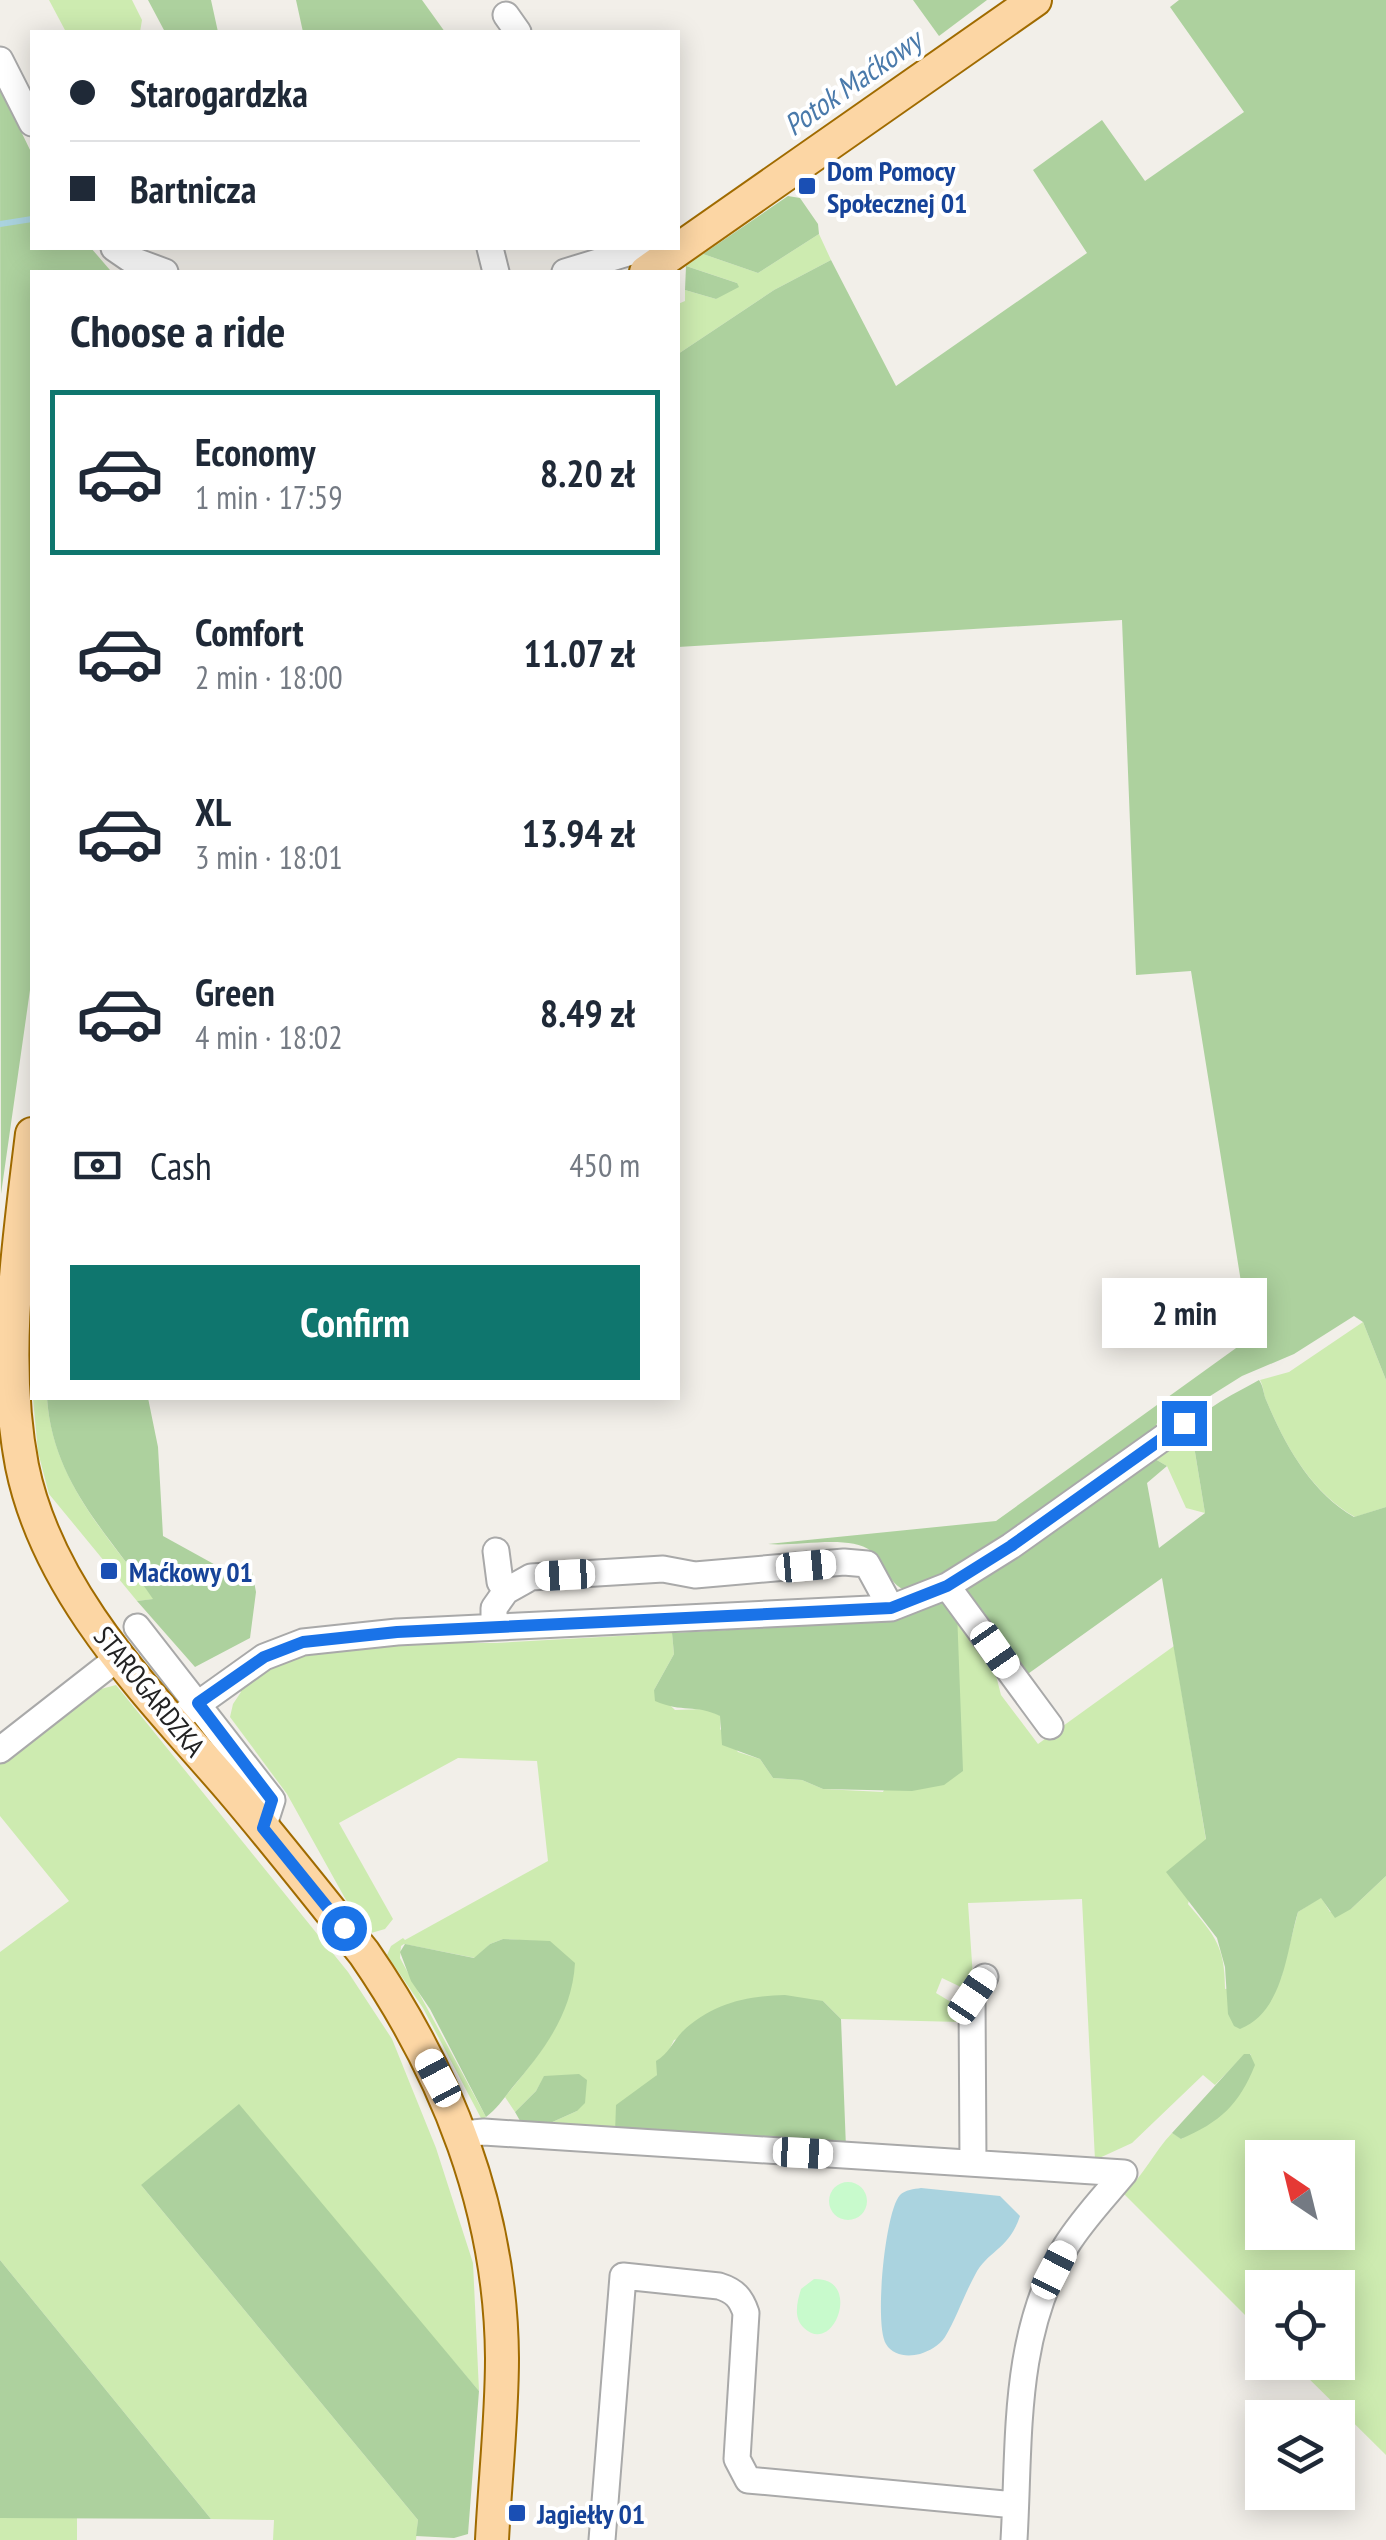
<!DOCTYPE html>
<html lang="en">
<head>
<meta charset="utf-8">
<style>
	body { margin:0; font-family:"PT Sans Narrow",sans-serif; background:#f2f2f3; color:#1f2937; height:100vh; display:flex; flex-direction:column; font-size:38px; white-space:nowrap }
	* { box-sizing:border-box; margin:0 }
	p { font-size:32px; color:#747a83 }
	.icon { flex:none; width:55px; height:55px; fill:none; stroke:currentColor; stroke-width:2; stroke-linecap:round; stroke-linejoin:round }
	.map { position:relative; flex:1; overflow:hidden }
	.side { position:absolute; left:30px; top:270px; width:650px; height:1130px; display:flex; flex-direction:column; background:#fff; border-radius:0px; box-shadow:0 5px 25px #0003 }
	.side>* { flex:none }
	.banner { position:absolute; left:30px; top:30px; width:650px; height:220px; border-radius:0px; box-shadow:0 5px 25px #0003; display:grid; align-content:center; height:220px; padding:0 40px; background:#fff }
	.needle { width:65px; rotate:325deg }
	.buttons { position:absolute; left:1245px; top:2140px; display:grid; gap:20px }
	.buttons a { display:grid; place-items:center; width:110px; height:110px; border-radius:0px; background:#fff; box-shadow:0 5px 25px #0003; font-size:50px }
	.end { position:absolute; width:45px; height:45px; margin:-22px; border:12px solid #1a73e8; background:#fff; box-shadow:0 0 0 5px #fff }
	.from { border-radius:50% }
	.bubble { position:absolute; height:70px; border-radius:0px; background:#fff; box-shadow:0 5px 25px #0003; font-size:32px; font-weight:600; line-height:70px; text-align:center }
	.car { position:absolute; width:30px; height:60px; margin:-30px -15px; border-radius:12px; box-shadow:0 0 8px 2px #0007; background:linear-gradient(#fff 24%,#345 0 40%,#fff 0 76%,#345 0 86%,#fff 0) }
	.banner b { display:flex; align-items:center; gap:35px; height:95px; font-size:38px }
	.banner b+b { border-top:2px solid #e0e1e3 }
	.banner i { width:25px; height:25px; background:#1f2937 }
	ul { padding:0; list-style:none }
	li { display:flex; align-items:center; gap:30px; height:165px; margin:0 20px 15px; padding:0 20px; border:5px solid transparent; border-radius:0px }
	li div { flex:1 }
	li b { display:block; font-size:38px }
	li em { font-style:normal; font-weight:600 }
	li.active { border-color:#0f766e }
	li>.icon { width:90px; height:90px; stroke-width:1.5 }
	h2 { padding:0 40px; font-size:45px; line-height:120px }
	.pay { display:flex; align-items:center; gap:25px; height:110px; padding:0 40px; font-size:38px }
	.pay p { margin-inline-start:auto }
	.primary-button { display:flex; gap:20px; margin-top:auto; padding:20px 40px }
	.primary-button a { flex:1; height:115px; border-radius:0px; background:#0f766e; color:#fff; font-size:40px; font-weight:600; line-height:115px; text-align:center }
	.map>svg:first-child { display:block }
	.grass { fill:#cdebb0; fill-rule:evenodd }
	.forest { fill:#add19e }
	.park { fill:#c8facc }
	.water { fill:#aad3df }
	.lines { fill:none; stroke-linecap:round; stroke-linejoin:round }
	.stream { stroke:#aad3df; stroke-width:6 }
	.minor-casing { stroke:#a9a9a9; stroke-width:29 }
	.major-casing { stroke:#a06b00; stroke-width:36 }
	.minor { stroke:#fff; stroke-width:25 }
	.major { stroke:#fcd6a4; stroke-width:32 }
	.route { stroke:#1a73e8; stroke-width:12 }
	.transit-dot { fill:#1a4fb4; stroke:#fff; stroke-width:4 }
	.labels { text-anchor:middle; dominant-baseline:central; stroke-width:8; stroke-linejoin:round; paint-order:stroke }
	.transit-label { font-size:28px; font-weight:bold; fill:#164399; stroke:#fff; text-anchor:start }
	.street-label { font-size:28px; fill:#222; stroke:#fff }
	.water-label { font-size:30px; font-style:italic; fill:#4a7aab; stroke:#fff }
</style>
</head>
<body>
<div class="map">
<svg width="1386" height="2540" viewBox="0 0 1386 2540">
	<rect width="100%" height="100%" fill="#f2efe9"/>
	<path class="grass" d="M49,0H132L142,20L140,32H66Z
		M819,234L831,260L774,290L678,354V304L685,301V290L716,299L737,283L686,266L703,254L758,273Z
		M1363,1322L1386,1380V1507L1355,1517C1312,1493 1286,1447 1267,1402C1263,1395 1264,1387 1260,1380L1289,1372Z
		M33,1398H47C53,1481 107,1535 154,1599L137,1601L49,1494L38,1452Z
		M1182,1441L1194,1446L1205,1513L1186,1508L1167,1466L1155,1459Z
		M957,1611L990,1652L1001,1695L1038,1744L1174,1646L1206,1840L1188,1904C1215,1936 1225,1946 1225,1989L1281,1978L1298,1912L1321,1897L1330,1912L1351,1909L1386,1876V2455L1293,2363L1338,2362V2288H1262V2332L1124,2194C1143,2176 1154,2152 1172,2133L1182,2139L1251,2054L1244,2055L1215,2085L1203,2075L1132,2143L1095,2160L1082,1899L968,1903L973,1978L963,1988L942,1978L936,1993L961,2008L960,2022L841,2019L823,2001L674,2040L657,2075L615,2133L539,2128L577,2111L553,2077H544L536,2091L515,2112L505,2097C538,2056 571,2018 574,1963L550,1942L503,1939L490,1944L475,1958L404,1944L401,1946L400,1958L486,2117L482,2120L423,2008L387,1955L391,1946L403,1938L405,1940L548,1861L537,1761L458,1758L339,1823L393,1919L385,1929L371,1933L346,1900L287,1794L230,1717L233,1704L241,1692L238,1688L259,1673L295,1654L406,1643H497L672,1633L674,1654L654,1690L675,1710L705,1709L721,1716L720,1729L738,1752L760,1759L773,1778L802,1780L823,1789L883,1792L956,1631ZM1262,2158H1338V2232H1262Z
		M116,1685L348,1972L392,2039L436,2148L473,2263L479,2391L414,2315L141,2185L418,2520L416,2540H273L274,2520L211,2519L0,2260V1952L69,1901L0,1816V1761L86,1693Z
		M0,2518H77V2540H0Z"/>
	<path class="forest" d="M148,0H211L218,32H165Z
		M296,0H422L445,32H303Z
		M913,0H987L939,36Z
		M1179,0H1386V1380L1363,1322L1354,1316L1294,1354L1242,1376L1183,1413L1175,1415L1165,1412L1159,1417L1153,1435L1017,1536L907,1591C887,1584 886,1563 871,1551C849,1534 796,1547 768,1544L996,1521L1250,1338L1191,971L1136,975L1122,620L678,647V354L774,290L831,260L896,386L1087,253L1033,170L1102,120L1145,181L1244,112L1170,7Z
		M0,88L32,154V248H91L110,270L116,272H32V976L1,1194Z
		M788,196L800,198L818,224L819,234L758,273L703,254Z
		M686,266L737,283L739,287L716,299L685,290Z
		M1259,1380C1264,1387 1263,1394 1267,1402C1286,1447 1312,1493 1354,1517L1386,1507V1876L1351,1909L1335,1918L1321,1898L1298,1912C1286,1952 1284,2011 1240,2029L1234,2026L1228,2014L1225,1967L1217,1938L1166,1872L1206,1839L1162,1578L1025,1676L961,1588L1155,1459L1167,1466L1147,1483L1159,1548L1205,1513L1194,1446L1182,1441C1196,1410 1231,1396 1259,1380Z
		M47,1398H148L158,1447L163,1536L221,1568L251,1566L256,1592L250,1638L195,1667L137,1601L153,1599C107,1532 53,1483 47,1398Z
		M945,1597L957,1611L963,1771L944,1785L912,1791L823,1789L802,1780L773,1778L760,1759L722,1745L720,1716C696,1704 682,1713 655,1701L654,1690L674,1654L672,1633L841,1624L885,1618Z
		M503,1939L550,1941L575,1963C572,2014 544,2050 512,2088C504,2098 497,2109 486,2117L430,2009L411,1981L400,1952L405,1944L474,1958L490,1944Z
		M785,1995L823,2001L841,2019L846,2148L615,2133L616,2105L657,2075L656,2061C668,2054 673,2042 682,2032C711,2004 745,1996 785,1995Z
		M1244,2054H1250L1255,2065C1239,2105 1220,2122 1181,2139L1172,2133Z
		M579,2074L587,2080L585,2103L577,2111L539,2128L523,2126L515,2112L536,2091L544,2076Z
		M239,2104L479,2391L468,2534L454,2538L416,2536L418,2520L141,2185Z
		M0,2260L211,2519L0,2518Z"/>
	<path class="park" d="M829 2201a19 19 0 1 1 38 0a19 19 0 1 1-38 0Z
		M814,2279C863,2277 834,2357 804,2328C793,2318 797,2302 801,2289Z"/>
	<path class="water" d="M921,2188L1000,2196L1020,2216C1009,2250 988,2250 975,2275C964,2295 956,2319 945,2337C939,2346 929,2351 920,2354C908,2357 893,2356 886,2344C874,2325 885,2211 900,2195C905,2190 914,2189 921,2188Z"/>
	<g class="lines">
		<path class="stream" d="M0,224L32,219"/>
		<g class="minor-casing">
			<path id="minor" d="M506,15L518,32
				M0,60L32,123
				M114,248L130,259L165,272
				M490,248L496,272
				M565,272L644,248
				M496,1551L500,1582L506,1591
				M947,1586L1050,1726
				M137,1627L272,1800L263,1828
				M494,1627V1608L506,1591L531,1577L663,1569L695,1575L844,1562L867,1564L891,1608
				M173,1722L264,1657L303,1642L397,1632L891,1608L947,1586L1011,1546L1184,1423
				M0,1750L119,1657
				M461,2134L484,2132L1124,2173
				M973,2163L972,1996L985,1977
				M602,2540L623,2276L719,2286C735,2291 741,2298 746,2313L737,2459L748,2480L1015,2505
				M1014,2540C1020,2439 1012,2337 1066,2246C1082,2220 1105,2196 1124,2173"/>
		</g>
		<g class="major-casing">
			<path id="major" d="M646,272L1035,0
				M32,1134C19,1242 1,1357 22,1466C48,1594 148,1693 230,1788C276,1842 320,1898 364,1953C447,2073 501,2210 502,2358C502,2418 495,2480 492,2540"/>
		</g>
		<use href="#minor" class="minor"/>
		<use href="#major" class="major"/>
	</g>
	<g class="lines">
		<path class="route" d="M344,1928L263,1828L272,1800L198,1703L264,1657L303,1642L397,1632L891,1608L947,1586L1011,1546L1184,1423"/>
	</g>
	<g class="transit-dot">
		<rect x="797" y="176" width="20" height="20" rx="5"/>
		<rect x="99" y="1561" width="20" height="20" rx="5"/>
		<rect x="507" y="2503" width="20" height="20" rx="5"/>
	</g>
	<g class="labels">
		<g class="transit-label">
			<text x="827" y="170">Dom Pomocy<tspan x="827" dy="32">Społecznej 01</tspan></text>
			<text x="129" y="1571">Maćkowy 01</text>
			<text x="537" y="2513">Jagiełły 01</text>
		</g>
		<g class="street-label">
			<text transform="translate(150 1691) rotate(51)">STAROGARDZKA</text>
		</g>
		<g class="water-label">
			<text transform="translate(852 82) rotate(-35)">Potok Maćkowy</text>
		</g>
	</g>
</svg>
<div class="buttons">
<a><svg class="needle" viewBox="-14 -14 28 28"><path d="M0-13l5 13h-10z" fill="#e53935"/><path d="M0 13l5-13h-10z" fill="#747a83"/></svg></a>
<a><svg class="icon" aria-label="locate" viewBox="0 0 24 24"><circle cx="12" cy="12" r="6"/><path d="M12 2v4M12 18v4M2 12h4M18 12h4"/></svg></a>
<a><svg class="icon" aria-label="layers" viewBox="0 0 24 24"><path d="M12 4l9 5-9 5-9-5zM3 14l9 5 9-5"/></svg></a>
</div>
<i class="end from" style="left:344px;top:1928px"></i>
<i class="end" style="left:1184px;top:1423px"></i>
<div class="bubble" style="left:1102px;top:1278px;width:165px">2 min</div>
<i class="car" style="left:806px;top:1566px;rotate:85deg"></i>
<i class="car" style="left:565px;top:1575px;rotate:267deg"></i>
<i class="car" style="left:995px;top:1650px;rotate:145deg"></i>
<i class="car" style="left:972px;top:1996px;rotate:34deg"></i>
<i class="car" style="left:438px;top:2078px;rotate:332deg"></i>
<i class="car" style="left:803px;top:2153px;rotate:93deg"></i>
<i class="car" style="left:1054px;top:2270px;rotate:27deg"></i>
<div class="banner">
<b><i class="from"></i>Starogardzka</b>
<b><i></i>Bartnicza</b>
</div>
<section class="side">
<h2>Choose a ride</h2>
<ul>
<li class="active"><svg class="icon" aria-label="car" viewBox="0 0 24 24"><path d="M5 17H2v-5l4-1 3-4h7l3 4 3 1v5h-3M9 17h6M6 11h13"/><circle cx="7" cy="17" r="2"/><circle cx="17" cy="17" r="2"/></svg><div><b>Economy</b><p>1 min · 17:59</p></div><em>8.20 zł</em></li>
<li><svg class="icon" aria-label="car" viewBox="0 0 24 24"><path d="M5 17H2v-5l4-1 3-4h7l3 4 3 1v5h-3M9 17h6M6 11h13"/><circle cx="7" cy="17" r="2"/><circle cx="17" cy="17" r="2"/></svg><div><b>Comfort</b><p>2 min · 18:00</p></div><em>11.07 zł</em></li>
<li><svg class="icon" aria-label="car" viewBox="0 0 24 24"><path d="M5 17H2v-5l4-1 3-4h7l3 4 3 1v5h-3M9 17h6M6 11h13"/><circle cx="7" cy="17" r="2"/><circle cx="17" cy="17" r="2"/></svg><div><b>XL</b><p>3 min · 18:01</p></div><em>13.94 zł</em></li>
<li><svg class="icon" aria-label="car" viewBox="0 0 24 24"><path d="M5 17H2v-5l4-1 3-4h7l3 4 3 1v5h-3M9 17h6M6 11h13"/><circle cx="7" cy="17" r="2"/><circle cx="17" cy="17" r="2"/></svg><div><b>Green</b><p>4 min · 18:02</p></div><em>8.49 zł</em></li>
</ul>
<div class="pay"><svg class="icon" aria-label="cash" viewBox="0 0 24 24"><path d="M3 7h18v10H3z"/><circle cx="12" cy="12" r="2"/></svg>Cash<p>450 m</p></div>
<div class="primary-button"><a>Confirm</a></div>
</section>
</div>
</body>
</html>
